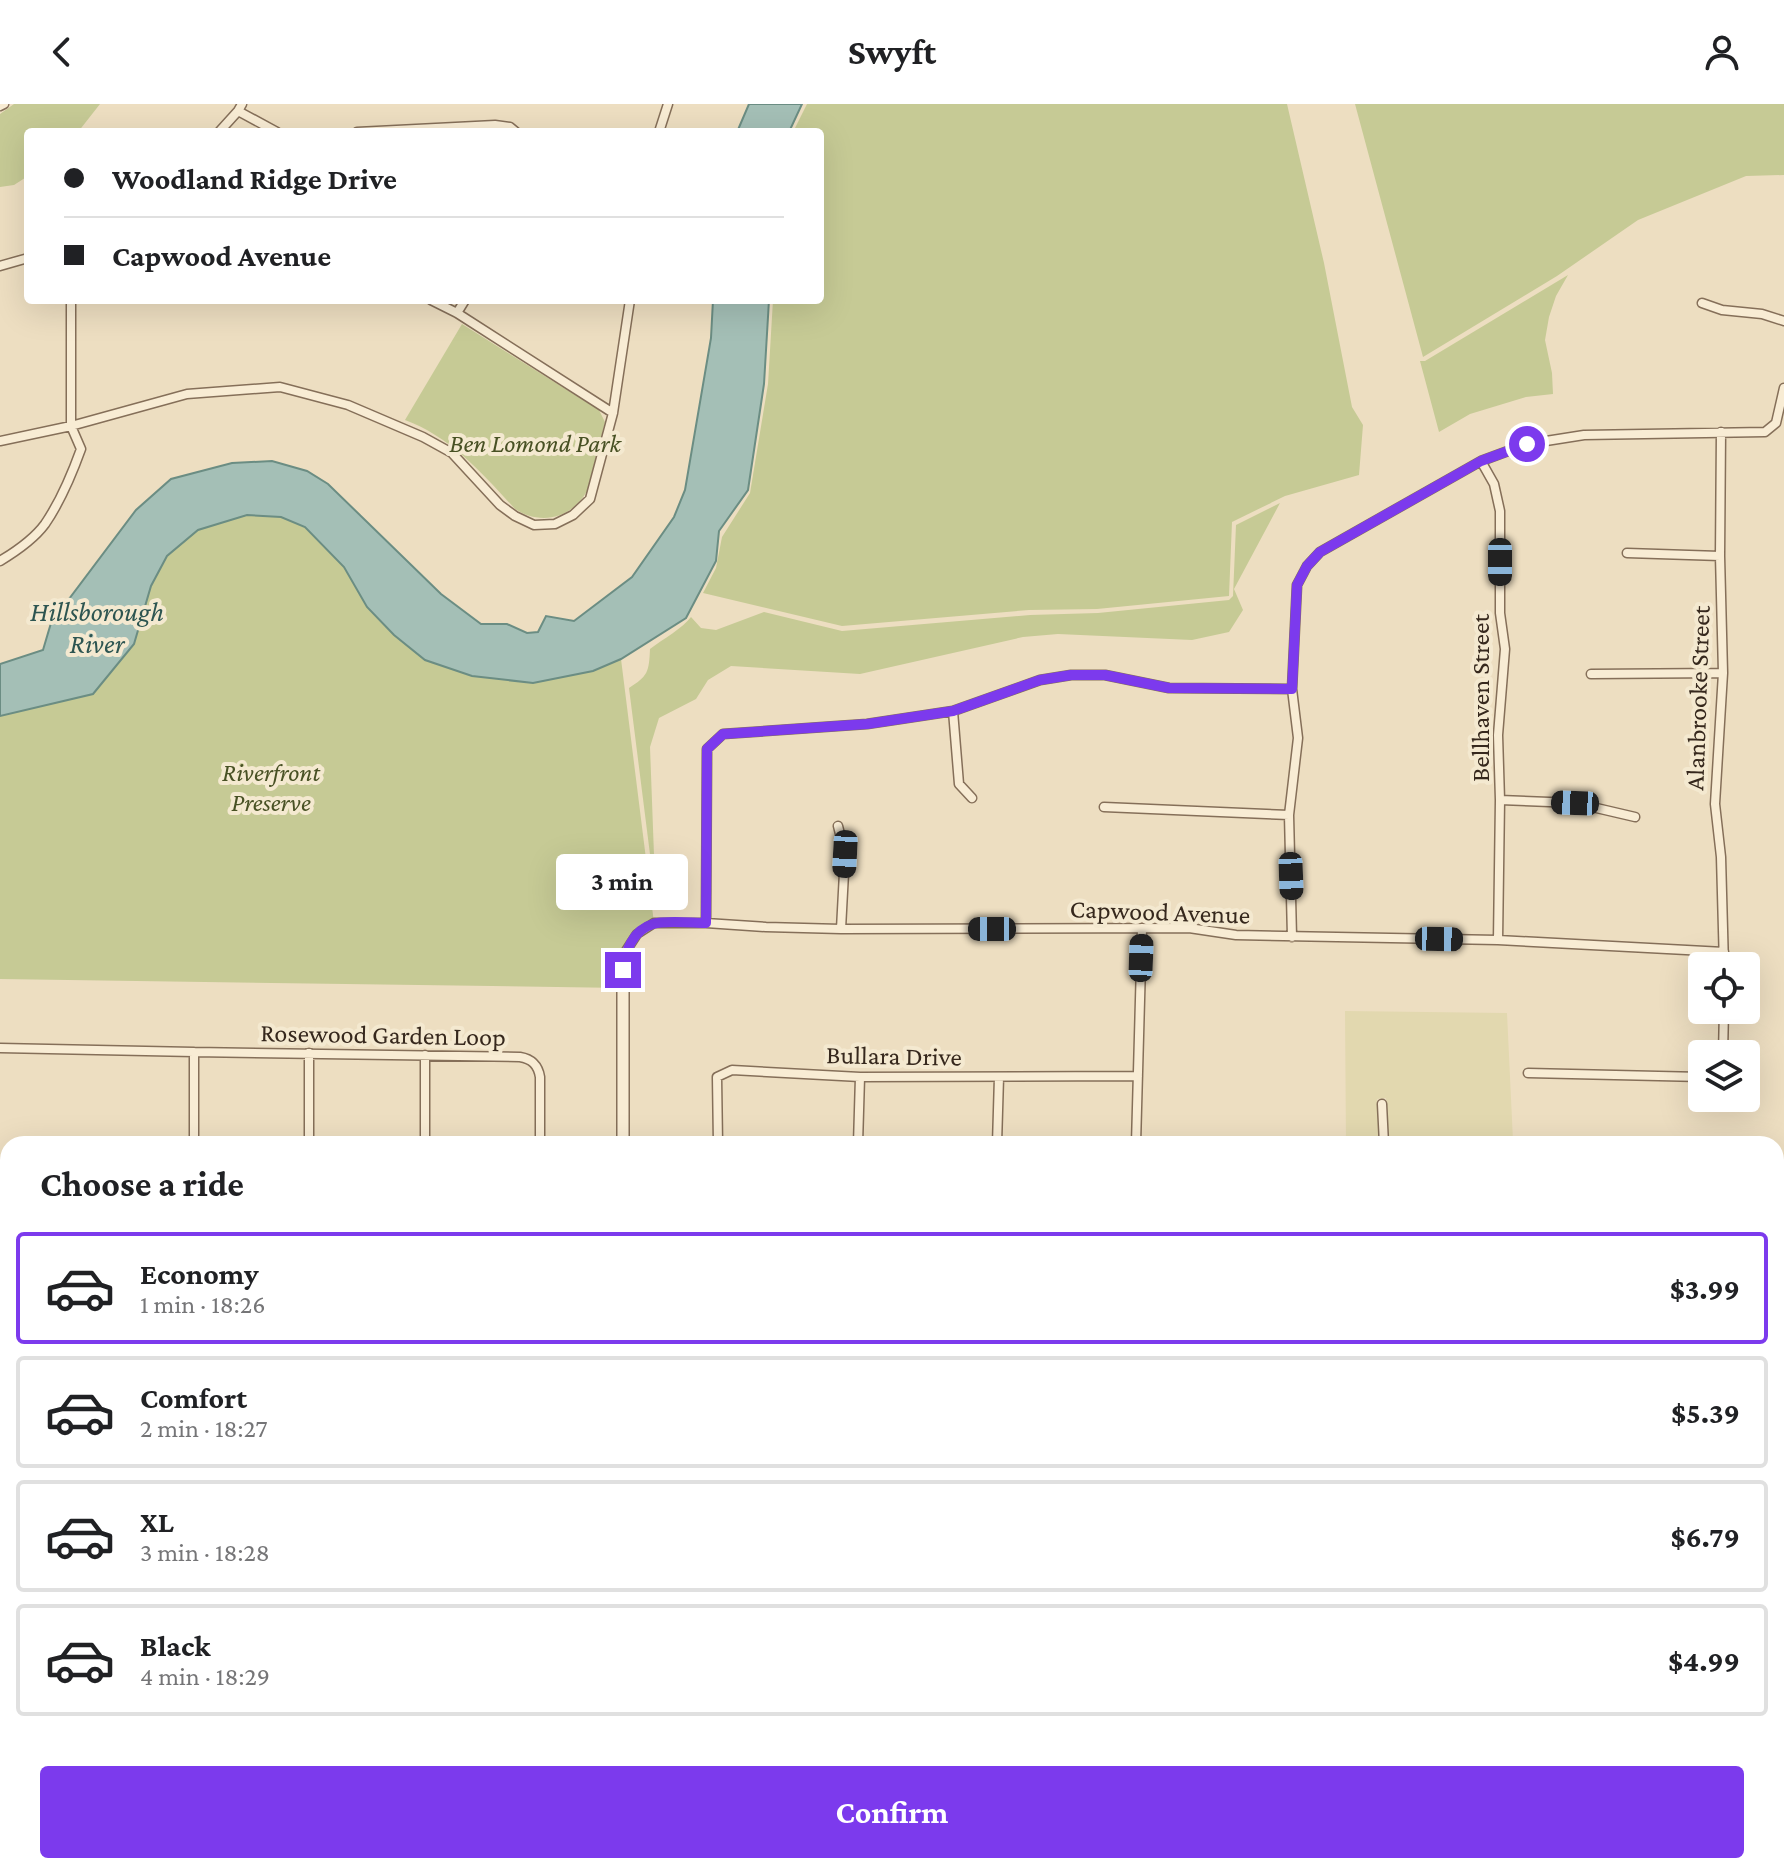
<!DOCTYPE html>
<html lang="en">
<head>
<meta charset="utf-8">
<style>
	body { margin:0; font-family:"Crimson Pro",serif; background:#f6f6f6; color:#202124; height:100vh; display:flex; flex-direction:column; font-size:30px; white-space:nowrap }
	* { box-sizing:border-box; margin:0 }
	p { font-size:26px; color:#757577 }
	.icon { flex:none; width:44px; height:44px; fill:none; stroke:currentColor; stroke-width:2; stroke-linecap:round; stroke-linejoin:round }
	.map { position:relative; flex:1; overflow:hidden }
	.side { position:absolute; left:0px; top:1032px; width:1784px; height:738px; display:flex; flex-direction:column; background:#fff; border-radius:24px 24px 0 0; box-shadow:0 8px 32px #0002 }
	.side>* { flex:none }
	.hud { position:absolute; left:24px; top:24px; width:800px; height:176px; border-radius:8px; box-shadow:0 8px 32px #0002; display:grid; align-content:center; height:176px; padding:0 40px; background:#fff }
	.fabs { position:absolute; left:1688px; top:848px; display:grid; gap:16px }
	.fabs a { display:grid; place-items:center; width:72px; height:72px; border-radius:8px; background:#fff; box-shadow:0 8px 32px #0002; font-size:40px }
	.end { position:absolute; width:36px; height:36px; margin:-18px; border:10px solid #7c3aed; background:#fff; box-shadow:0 0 0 4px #fff }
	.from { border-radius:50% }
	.bubble { position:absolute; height:56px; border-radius:8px; background:#fff; box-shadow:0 8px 32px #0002; font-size:26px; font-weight:700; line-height:56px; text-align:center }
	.car { position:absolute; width:24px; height:48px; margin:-24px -12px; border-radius:10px; box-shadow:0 0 6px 2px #0007; background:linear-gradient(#222 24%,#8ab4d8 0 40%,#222 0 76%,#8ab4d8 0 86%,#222 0) }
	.hud b { display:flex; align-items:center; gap:28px; height:76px; font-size:30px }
	.hud b+b { border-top:2px solid #e0e0e0 }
	.hud i { width:20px; height:20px; background:#202124 }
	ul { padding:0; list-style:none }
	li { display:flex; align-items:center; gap:24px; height:112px; margin:0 16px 12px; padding:0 24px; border:4px solid #e0e0e0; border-radius:8px }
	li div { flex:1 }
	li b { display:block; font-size:30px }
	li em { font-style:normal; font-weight:700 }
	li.selected { border-color:#7c3aed }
	li>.icon { width:72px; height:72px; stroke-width:1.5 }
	h2 { padding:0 40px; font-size:36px; line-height:96px }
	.cta { display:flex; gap:16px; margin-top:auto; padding:16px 40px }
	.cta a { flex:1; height:92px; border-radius:8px; background:#7c3aed; color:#fff; font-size:32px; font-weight:700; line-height:92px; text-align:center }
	header { display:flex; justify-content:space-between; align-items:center; height:104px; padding:0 40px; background:#fff; font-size:36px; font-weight:700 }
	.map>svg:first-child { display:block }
	.farmland { fill:#e2d8af }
	.green { fill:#c6ca95 }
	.water { fill:#a4bfb6; stroke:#6b8d83; stroke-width:2 }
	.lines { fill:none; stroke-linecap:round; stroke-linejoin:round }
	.minor-casing { stroke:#856f59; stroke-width:11 }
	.tertiary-casing { stroke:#856f59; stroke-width:14 }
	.primary-casing { stroke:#533e2d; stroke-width:17 }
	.minor { stroke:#f8ecd4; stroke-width:8 }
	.tertiary { stroke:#f8ecd4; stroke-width:11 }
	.primary { stroke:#efd199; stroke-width:14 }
	.route { stroke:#7c3aed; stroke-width:10 }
	.labels { text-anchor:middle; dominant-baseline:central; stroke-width:8; stroke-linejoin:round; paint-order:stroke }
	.park-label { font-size:26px; font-style:italic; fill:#485124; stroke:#f4e9d0 }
	.street-label { font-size:26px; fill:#36281d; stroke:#f4e9d0 }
	.water-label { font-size:28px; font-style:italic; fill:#2d5551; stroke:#f4e9d0 }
</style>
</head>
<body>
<header><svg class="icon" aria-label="back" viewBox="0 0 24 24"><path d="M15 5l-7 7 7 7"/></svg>Swyft<svg class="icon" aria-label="person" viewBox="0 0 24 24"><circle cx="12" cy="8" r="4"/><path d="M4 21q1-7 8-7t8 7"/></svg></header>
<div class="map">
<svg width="1784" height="1769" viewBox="0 0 1784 1769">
	<rect width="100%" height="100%" fill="#eddec1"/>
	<path class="farmland" d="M1345,907L1507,909L1513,1037L1524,1040H1388L1386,994L1377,995L1379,1040H1346Z
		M1776,1129H1784V1267L1776,1304Z"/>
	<path class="green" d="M14,0H100L78,28H28V72L14,81L0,83V10Z
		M807,0H1287L1324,159L1352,303L1363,321L1359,371L1285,392L1232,418L1229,492L1097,505L1029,506L842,522L703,489L716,464L722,433L750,389L768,280L773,196H820V28H793Z
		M1355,0H1784V71L1746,72L1638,116L1557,172L1423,253Z
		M1568,171L1556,192L1549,213L1545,236L1552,269L1553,290L1526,293L1470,310L1439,328L1420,257H1425Z
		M462,220L599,306L605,318L587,387C572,414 541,422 515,405C483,370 451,333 405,316Z
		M1280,399L1234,485L1243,506L1229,528L1192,536L1058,530L1023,533L860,570L731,562L708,576L696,595L659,614L650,643L655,778L654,782L629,584C648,572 649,568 650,545C663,535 683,524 691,513L701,524L716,526L764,508L842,527L1030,511L1098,509L1229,496L1233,492L1236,421Z
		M247,411L281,413L305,423L344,463L367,503L394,531L425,556L593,567L621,555L654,819C623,838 625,850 623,884L0,875V612L93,590L134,540L151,482L167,452L198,426Z
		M1784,1267V1423L1776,1447V1304Z"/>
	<path class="water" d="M749,0H802L789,28H737Z
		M713,196H769L764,280L748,386L719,427L716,457L686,514L621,555L593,567L533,579L472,572L425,556L394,531L367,503L344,463L305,423L281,413L247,411L198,426L167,452L151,482L134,540L93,590L0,612V560L43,546L51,519L136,406L171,375L232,359L272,357L307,367L328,380L441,490L481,520H507L527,529L538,528L546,512L574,517L632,473L674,413L685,386L711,234Z"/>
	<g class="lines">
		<g class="minor-casing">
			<path id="minor" d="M0,2L4,0
				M238,7L277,28
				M219,28L238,7L242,0
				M357,28L495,21L510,23L516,28
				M659,28L668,0
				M0,162L28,154
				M431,196L457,209L613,309
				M1702,199L1722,206L1762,210L1784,217
				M457,209L465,196
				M1721,328L1720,452L1723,569L1715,700L1721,753L1724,862
				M0,337L71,322L187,290L280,283L348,301L423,333L452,349L500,401L515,412L534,421L555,420L573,411L590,395L613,309L630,196
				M1481,357L1494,380L1500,407V509L1505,545L1498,631L1500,696L1498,836
				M1627,449L1720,452
				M0,457C15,448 34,435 45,420C60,398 72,370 81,345L71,322V196
				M1591,570L1723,569
				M953,607L959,680L972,694
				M1500,696L1575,699L1635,713
				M1104,703L1289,711
				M838,722L845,750L841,825
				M706,819L707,645L723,630L867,620L953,607L1040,576L1071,571H1105L1169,584L1292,585
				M1292,833L1289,711L1298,634L1292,585L1297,481L1307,462L1320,448L1481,357L1527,340L1584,331L1765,328L1776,319L1784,284
				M623,866L624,850L637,830L654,819H706L766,823L841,825L1189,824L1236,831L1498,836L1724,848
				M0,944L194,948
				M309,949V1040
				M1723,950L1724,906
				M1528,969L1702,973
				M1382,1000L1384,1040
				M194,1040V948L520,953C532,955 538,961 540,973V1040
				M425,1040V951
				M718,1040L717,973L732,966L860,973L1138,972
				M858,1040L860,973
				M997,1040L999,973
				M1136,1040L1142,824
				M0,1570H8
				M0,1705H8
				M1025,1762L1026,1769
				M1,1769L8,1750
				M579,1769V1762"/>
		</g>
		<g class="tertiary-casing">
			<path id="tertiary" d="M623,866V1040
				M647,1769V1762"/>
		</g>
		<g class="primary-casing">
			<path id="primary" d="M0,1436H8
				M0,1455H8
				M1776,1457H1784
				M1776,1477H1784"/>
		</g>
		<use href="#minor" class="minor"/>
		<use href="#tertiary" class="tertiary"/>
		<use href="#primary" class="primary"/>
	</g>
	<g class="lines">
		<path class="route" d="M623,866C625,847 633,826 653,820C664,816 693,819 706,819L707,645L723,630L867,620L953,607L1040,576L1071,571H1105L1169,584L1292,585L1297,481L1307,462L1320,448L1481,357L1527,340"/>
	</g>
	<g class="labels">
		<g class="park-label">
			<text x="535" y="339">Ben Lomond Park</text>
			<text x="271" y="668">Riverfront<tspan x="271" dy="30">Preserve</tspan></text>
		</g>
		<g class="street-label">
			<text transform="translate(1480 594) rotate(-90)">Bellhaven Street</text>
			<text transform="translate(1698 594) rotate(-88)">Alanbrooke Street</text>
			<text transform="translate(1160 808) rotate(2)">Capwood Avenue</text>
			<text transform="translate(383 931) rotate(1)">Rosewood Garden Loop</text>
			<text transform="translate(894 952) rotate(1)">Bullara Drive</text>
		</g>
		<g class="water-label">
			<text x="97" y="507">Hillsborough<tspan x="97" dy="32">River</tspan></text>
		</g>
	</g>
</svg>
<div class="fabs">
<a><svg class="icon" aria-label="locate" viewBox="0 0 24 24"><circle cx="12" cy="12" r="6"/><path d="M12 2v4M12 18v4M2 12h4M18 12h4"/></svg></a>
<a><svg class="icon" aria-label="layers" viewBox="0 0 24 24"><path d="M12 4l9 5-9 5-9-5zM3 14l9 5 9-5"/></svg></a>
</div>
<i class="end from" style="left:1527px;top:340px"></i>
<i class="end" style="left:623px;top:866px"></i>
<div class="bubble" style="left:556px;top:750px;width:132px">3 min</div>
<i class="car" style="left:1500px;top:458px;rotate:180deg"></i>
<i class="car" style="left:1575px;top:699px;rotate:272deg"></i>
<i class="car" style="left:845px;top:750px;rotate:183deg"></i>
<i class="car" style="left:1291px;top:772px;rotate:178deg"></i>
<i class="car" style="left:992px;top:825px;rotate:270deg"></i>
<i class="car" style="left:1439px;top:835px;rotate:91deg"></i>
<i class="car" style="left:1141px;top:854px;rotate:2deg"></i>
<div class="hud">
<b><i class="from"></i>Woodland Ridge Drive</b>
<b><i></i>Capwood Avenue</b>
</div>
<section class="side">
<h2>Choose a ride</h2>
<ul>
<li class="selected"><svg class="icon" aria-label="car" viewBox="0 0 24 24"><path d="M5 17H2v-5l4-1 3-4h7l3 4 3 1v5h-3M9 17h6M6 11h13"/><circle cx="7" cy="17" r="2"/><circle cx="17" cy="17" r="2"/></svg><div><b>Economy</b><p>1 min · 18:26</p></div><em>$3.99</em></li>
<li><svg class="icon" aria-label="car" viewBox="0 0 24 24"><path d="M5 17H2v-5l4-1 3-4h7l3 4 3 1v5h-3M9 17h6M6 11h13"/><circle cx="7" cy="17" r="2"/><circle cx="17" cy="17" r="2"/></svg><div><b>Comfort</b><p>2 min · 18:27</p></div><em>$5.39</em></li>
<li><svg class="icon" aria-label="car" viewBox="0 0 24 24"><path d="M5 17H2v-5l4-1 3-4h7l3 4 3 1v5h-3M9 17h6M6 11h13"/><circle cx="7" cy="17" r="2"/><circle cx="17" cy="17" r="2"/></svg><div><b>XL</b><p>3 min · 18:28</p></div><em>$6.79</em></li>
<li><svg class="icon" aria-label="car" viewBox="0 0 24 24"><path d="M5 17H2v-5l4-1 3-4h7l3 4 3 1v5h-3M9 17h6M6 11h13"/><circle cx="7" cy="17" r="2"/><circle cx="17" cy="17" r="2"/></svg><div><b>Black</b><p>4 min · 18:29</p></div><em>$4.99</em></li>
</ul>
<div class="cta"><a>Confirm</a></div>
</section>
</div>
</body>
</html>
